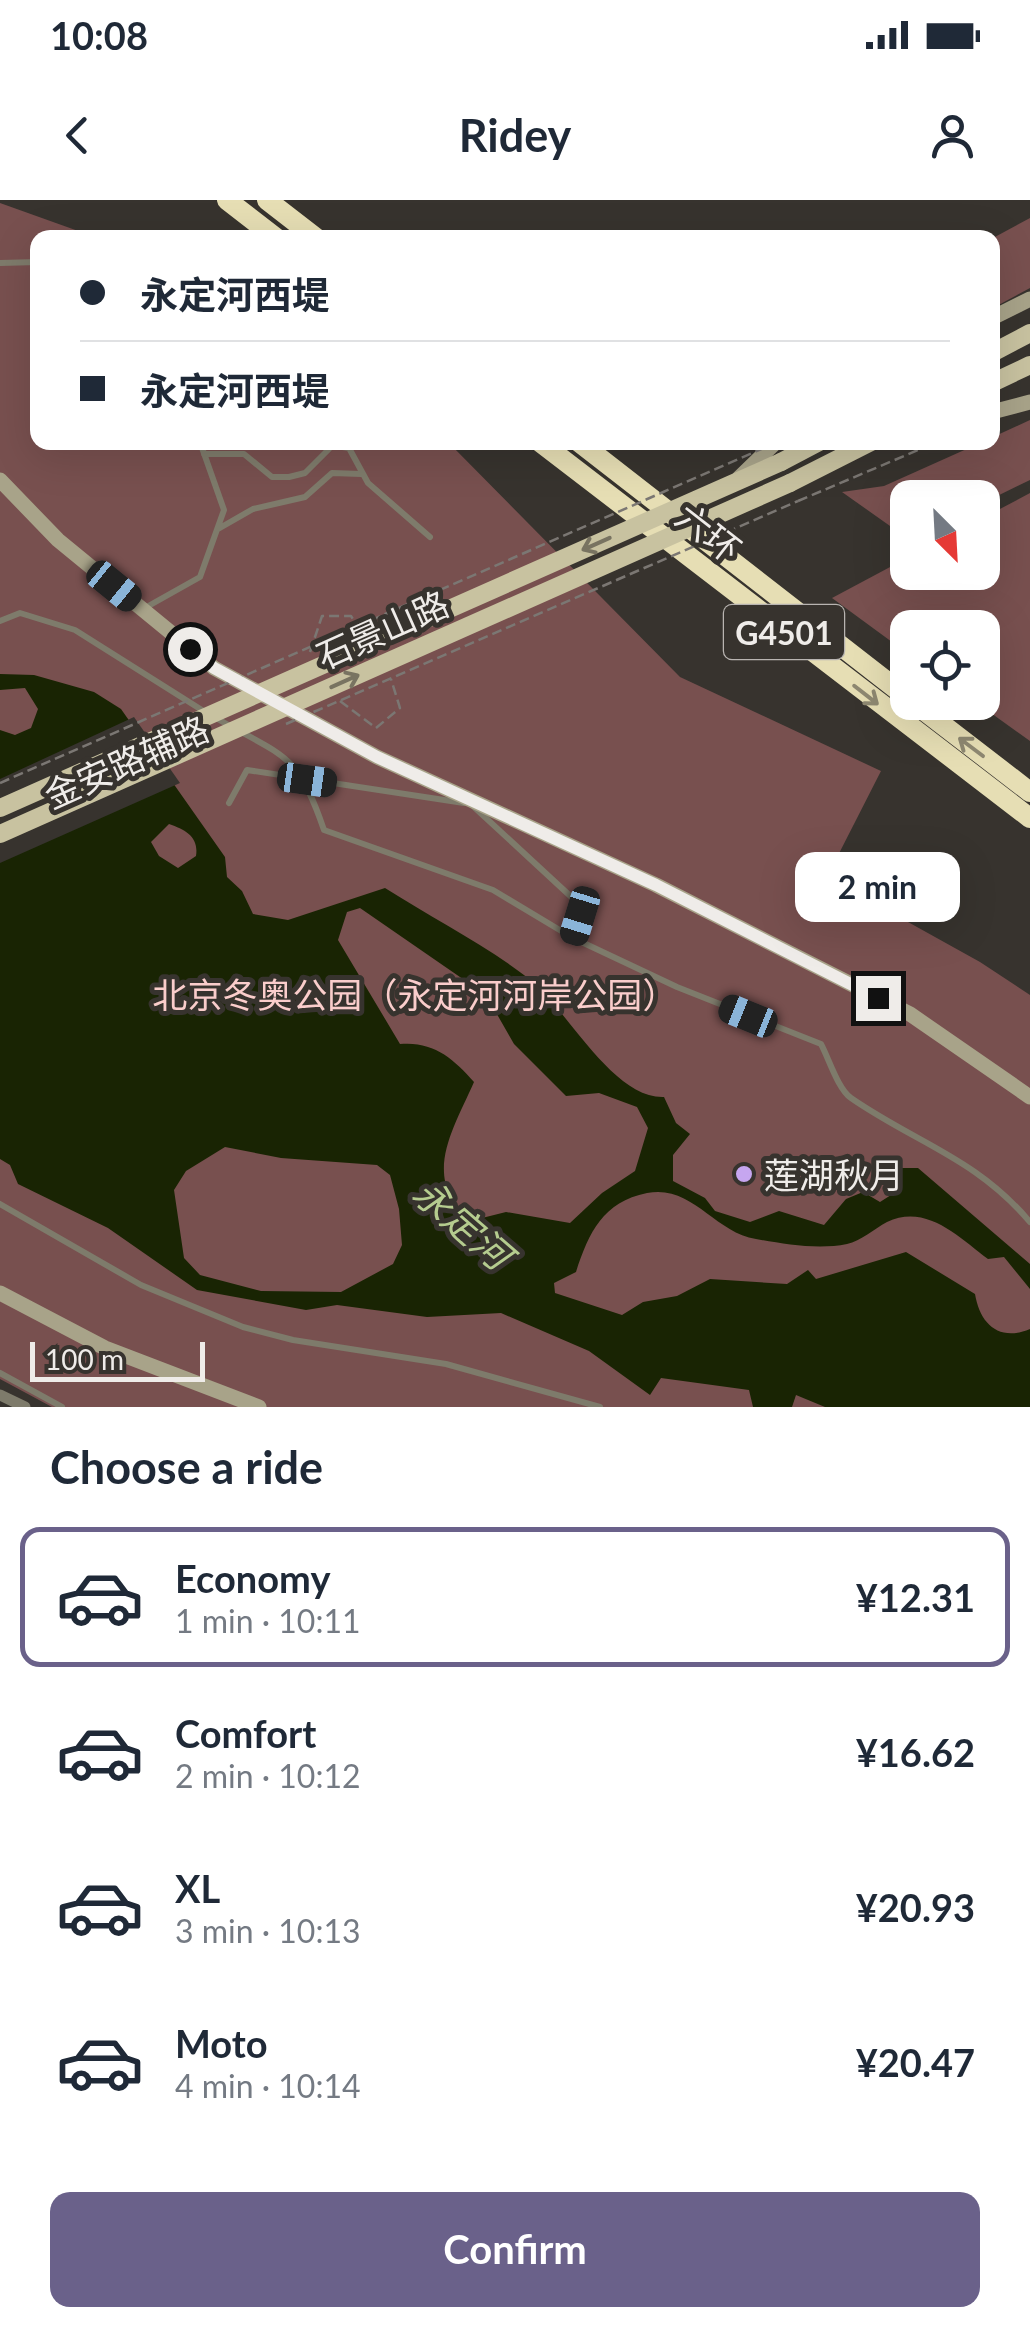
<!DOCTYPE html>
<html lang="en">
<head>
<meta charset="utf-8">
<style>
	body { margin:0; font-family:Lato,"Noto Sans SC",sans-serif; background:#f2f2f3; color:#1f2937; height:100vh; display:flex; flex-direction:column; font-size:38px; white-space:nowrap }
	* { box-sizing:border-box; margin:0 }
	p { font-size:32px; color:#747a83 }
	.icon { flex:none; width:55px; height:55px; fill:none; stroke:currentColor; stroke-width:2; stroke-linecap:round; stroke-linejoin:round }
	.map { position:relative; height:1207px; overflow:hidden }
	.sheet { display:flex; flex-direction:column; background:#fff; flex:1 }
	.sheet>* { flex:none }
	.guide { position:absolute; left:30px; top:30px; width:970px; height:220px; border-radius:20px; box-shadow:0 10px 40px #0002; display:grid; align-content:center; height:220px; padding:0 50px; background:#fff }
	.needle { width:65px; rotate:156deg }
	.fabs { position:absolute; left:890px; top:280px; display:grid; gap:20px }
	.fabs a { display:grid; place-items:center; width:110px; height:110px; border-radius:20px; background:#fff; box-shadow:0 10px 40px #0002; font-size:50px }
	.scale { position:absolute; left:30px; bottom:25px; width:175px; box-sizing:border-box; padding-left:10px; border:5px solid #efece9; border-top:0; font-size:28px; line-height:35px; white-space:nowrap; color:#efece9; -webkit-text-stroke:8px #37332e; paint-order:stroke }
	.end { position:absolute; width:45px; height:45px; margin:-22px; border:12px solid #efece9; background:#111; box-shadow:0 0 0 5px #111 }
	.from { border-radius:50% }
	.bubble { position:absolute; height:70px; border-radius:20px; background:#fff; box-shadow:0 10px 40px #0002; font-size:32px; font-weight:700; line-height:70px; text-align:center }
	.car { position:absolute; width:30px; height:60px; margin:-30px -15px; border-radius:12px; box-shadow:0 0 8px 2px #0007; background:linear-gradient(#222 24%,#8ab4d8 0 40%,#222 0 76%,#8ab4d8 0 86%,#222 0) }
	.guide b { display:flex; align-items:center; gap:35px; height:95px; font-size:38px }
	.guide b+b { border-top:2px solid #e0e1e3 }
	.guide i { width:25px; height:25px; background:#1f2937 }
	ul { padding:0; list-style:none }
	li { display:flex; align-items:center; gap:30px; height:140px; margin:0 20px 15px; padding:0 30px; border:5px solid transparent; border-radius:20px }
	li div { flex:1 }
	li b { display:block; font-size:38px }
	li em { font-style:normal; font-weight:700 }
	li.current { border-color:#6a618a }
	li>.icon { width:90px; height:90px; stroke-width:1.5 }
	h2 { padding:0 50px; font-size:45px; line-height:120px }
	.button { display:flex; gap:20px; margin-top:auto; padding:20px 50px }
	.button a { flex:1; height:115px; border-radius:20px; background:#6a618a; color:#fff; font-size:40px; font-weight:700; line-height:115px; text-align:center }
	.status { display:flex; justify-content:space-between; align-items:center; height:70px; padding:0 50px; background:#fff; direction:ltr }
	.status svg { height:28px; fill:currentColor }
	header { display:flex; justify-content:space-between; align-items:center; height:130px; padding:0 50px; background:#fff; font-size:45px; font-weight:700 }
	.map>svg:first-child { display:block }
	.green { fill:#78504f }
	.water { fill:#192403; fill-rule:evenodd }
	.pier { fill:#37332e }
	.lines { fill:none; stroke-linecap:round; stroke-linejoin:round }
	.path { stroke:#7b7773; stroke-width:2.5; stroke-dasharray:10 5; stroke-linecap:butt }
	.lane { stroke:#7e7b6b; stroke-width:6 }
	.street { stroke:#7e7b6b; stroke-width:11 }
	.secondary { stroke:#a8a389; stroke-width:15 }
	.primary { stroke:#c8c2a0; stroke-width:18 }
	.highway { stroke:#e6deb4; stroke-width:20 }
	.path-bridge { stroke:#7b7773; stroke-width:2.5; stroke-dasharray:10 5; stroke-linecap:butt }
	.primary-bridge { stroke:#c8c2a0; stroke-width:18 }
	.oneway { stroke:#787361 }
	.oneway2 { stroke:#8e8871 }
	.route { stroke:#efece9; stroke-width:12 }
	.poi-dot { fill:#c6a6f0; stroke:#37332e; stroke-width:4 }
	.labels { text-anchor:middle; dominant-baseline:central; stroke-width:10; stroke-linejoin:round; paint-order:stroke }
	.shield { fill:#37332e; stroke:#b8b4b1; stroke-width:2.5 }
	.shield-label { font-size:32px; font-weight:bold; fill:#efece9 }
	.street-label { font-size:35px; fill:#efece9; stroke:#37332e }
	.park-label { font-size:35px; fill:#facdcb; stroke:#37332e }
	.poi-label { font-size:35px; fill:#efece9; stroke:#37332e; text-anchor:start }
	.water-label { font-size:38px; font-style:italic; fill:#b5cc8f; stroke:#37332e }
</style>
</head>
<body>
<div class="status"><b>10:08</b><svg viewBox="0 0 49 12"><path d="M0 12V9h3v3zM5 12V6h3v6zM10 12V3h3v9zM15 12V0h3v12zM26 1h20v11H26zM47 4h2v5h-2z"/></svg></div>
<header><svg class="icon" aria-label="back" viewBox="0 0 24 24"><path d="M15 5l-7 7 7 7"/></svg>Ridey<svg class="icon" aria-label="person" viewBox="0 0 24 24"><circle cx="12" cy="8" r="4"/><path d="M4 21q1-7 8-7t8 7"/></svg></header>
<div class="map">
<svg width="1030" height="1207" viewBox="0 0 1030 1207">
	<rect width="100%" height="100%" fill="#37332e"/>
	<path class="green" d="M0,3L95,37L38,38V242L449,243L680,477L881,571L827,677L980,762L1030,795V1207H52L0,1179Z
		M1030,18V88L993,108V38Z
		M1030,220V280L983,303L982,298H908L907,338L842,292L884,286L980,243L992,242L993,237Z
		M1030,293V541L977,503L982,502V428H908L907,453L832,398L907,358L908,372H982L983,318Z"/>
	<path class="water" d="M0,474L34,475L94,492L121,509L225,657L227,677L242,691L253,714L288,720L385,688C432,718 484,744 528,778C566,807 612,899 664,897L676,923L690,934L673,955V981L705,998L715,1011L750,1022L779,1011L824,1025L846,999L863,992L880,1002L891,995L897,968H918L1030,1064V1089L1004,1057L988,1059C959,1037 926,1003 887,1022C874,1029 861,1041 847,1044C818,1050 784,1044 756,1039C714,1032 692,984 647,993C603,1002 589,1032 576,1072L554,1083L555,1093L622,1115L643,1102L677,1096L710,1079L787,1084L808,1070L816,1079L906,1052L975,1094C980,1124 999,1142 1030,1129V1207H825L796,1195L792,1207H753L749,1190L661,1178L650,1195L589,1151L501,1113L427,1117L337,1105L306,1110L197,1090L108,1028L18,984L10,965L0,959V530L15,535L31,528L38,509L25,488L0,490ZM169,624C186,630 199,637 196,656L178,668L159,656L151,642ZM360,708L486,795L514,844L566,896L599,893L637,907L648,928L635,971L602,993L570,1023L506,1012L470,1021C421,978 452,932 474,882C453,858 433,841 400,844L338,740L347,712ZM225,947L281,958L377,965L390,975L399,1009L402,1045L393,1064L341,1092L261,1091L200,1075L184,1058L174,990L186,971Z"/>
	<path class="pier" d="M134,517L180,583L0,663V579Z"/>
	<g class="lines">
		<path class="path" d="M798,301L937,242
			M310,452L322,416H351L358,427
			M340,501L376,528L400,508L391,479"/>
		<path class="lane" d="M0,63L38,62
			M311,242L349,248L368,283L430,337
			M204,254H244L272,277H289L305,273L329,249
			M218,329L253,309L305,297L332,273L361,274
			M143,409L200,377L224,310L200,242
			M0,421L20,413L75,430L205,512
			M216,518C285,558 297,551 324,630L493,690L573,738L677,787L821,844C829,859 838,889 851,898C916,943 976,958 1030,1022
			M229,603L247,570L464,603
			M474,607L580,705L573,738
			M0,1004L141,1085L243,1127L293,1140L446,1164L600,1207
			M0,1173L62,1207"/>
		<path class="street" d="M0,1195L25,1207"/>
		<path class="secondary" d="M992,118L1030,99
			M992,212L1030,202
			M739,278L776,242
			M0,280L58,340L214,468L377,557L656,685L910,814L1030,897
			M0,1093L105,1148L259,1207"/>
		<path class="primary" d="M992,153L1030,133
			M992,183L1030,165
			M781,262L819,242
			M790,283L871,242"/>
		<path class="highway" d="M227,0L276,38
			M267,0L316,38
			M540,242L1030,618
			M579,242L908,498
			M913,502L1030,592"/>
		<path class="path-bridge" d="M286,524L798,301
			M0,583L775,243"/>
		<path class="primary-bridge" d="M0,608L781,262
			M0,634L790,283"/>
	</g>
	<defs><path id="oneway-shaft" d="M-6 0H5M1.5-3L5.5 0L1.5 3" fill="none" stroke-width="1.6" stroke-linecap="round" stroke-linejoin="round" transform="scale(2.5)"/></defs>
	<g class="oneway">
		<use href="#oneway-shaft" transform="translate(596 344) rotate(156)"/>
		<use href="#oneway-shaft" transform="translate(345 481) rotate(-24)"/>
	</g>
	<g class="oneway2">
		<use href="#oneway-shaft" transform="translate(866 495) rotate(38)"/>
		<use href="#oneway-shaft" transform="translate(971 547) rotate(-143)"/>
	</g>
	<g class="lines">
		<path class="route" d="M190,449L214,468L377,557L656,685L878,798"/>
	</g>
	<circle class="poi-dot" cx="744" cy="974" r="10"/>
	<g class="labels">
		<rect class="shield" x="724" y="405" width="120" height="54" rx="8"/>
		<g class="shield-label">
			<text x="784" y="432">G4501</text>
		</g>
		<g class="street-label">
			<text transform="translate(709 332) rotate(38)">六环</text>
			<text transform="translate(382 429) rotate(-24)">石景山路</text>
			<text transform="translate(126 561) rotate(-24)">金安路辅路</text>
		</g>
		<g class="park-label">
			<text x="415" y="794">北京冬奥公园（永定河河岸公园）</text>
		</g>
		<g class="poi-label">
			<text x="764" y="974">莲湖秋月</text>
		</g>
		<g class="water-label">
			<text transform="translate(463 1023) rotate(41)">永定河</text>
		</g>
	</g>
</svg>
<div class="fabs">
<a><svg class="needle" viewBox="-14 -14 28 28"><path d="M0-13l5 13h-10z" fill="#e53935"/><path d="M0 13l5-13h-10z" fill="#747a83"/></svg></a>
<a><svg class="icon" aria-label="locate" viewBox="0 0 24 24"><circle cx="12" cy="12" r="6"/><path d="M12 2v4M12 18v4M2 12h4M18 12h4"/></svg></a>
</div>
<div class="scale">100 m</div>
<i class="end from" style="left:190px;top:449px"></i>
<i class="end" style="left:878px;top:798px"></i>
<div class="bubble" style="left:795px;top:652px;width:165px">2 min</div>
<i class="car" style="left:114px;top:386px;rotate:129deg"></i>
<i class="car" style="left:307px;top:580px;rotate:98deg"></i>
<i class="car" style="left:580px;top:716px;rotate:197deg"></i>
<i class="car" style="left:748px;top:816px;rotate:292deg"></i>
<div class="guide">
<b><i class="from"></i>永定河西堤</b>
<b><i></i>永定河西堤</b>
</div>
</div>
<section class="sheet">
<h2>Choose a ride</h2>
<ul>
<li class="current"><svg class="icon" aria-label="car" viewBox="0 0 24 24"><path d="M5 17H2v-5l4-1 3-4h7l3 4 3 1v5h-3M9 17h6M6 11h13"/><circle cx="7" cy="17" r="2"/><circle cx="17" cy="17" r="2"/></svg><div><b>Economy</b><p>1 min · 10:11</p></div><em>¥12.31</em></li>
<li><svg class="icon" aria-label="car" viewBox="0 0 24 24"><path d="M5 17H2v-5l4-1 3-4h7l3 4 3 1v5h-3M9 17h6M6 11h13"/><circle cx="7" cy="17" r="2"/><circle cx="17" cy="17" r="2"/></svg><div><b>Comfort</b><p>2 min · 10:12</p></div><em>¥16.62</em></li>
<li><svg class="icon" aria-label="car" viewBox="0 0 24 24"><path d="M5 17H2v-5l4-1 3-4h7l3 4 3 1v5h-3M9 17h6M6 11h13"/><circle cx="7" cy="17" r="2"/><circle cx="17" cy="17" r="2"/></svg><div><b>XL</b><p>3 min · 10:13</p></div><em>¥20.93</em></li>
<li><svg class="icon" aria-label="car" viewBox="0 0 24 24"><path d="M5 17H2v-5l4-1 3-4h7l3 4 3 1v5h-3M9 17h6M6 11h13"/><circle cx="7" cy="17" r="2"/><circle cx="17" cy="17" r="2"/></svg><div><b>Moto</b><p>4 min · 10:14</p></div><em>¥20.47</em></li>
</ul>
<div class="button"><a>Confirm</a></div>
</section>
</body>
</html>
